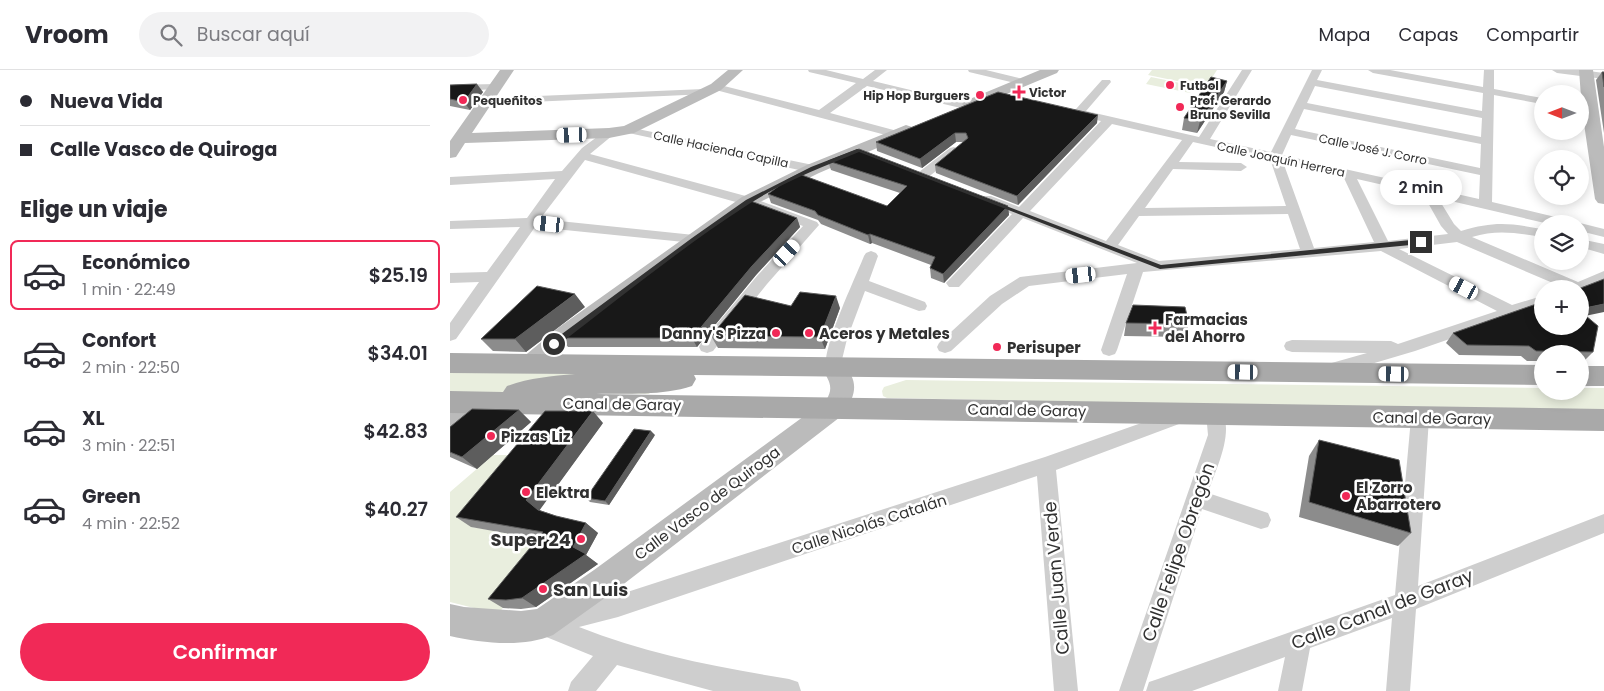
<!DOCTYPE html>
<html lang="es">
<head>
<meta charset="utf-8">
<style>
	body { margin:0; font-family:Poppins,sans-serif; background:#f2f2f3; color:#2b2b33; height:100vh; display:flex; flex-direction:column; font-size:19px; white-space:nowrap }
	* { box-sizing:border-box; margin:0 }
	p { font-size:16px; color:#7c7c81 }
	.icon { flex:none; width:28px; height:28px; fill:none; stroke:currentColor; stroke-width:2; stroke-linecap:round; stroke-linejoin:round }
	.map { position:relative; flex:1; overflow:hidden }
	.drawer { display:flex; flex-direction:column; background:#fff; width:450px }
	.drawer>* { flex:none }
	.banner { display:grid; align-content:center; height:110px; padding:0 20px; background:#fff }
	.needle { width:32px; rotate:270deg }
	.controls { position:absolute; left:1084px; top:15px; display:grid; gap:10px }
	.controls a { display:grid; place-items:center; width:55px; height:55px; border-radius:50%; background:#fff; box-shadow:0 2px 12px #0003; font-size:25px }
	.end { position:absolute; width:22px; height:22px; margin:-11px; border:6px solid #313131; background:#fff; box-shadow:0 0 0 2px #fff }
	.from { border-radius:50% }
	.bubble { position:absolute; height:35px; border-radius:18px; background:#fff; box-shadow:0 2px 12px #0003; font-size:16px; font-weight:600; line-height:35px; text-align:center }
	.car { position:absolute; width:15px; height:30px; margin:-15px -8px; border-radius:6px; box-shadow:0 0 4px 1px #0007; background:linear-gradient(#fff 24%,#345 0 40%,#fff 0 76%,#345 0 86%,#fff 0) }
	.banner b { display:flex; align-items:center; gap:18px; height:48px; font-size:19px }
	.banner b+b { border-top:1px solid #e1e1e2 }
	.banner i { width:12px; height:12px; background:#2b2b33 }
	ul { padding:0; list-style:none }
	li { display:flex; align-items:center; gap:15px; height:70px; margin:0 10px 8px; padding:0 10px; border:2px solid transparent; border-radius:8px }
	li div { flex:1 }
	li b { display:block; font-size:19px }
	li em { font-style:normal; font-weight:600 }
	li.active { border-color:#f12957 }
	li>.icon { width:45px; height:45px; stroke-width:1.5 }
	h2 { padding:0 20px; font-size:22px; line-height:60px }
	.cta { display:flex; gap:10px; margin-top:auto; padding:10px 20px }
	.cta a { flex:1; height:58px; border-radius:30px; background:#f12957; color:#fff; font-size:20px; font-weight:600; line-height:58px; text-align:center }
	header { display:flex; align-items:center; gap:30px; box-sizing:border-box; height:70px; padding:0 25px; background:#fff; border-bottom:1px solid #e1e1e2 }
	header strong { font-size:24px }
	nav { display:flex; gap:28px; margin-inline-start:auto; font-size:18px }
	.search { width:350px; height:45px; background:#f2f2f3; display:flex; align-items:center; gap:12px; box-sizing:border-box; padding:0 18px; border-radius:28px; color:#7c7c81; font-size:19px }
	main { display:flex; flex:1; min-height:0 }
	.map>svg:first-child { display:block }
	.green { fill:#e9eede }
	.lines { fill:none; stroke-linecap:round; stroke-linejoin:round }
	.street { fill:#cecece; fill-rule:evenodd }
	.secondary { fill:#bbb; fill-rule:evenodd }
	.primary { fill:#a9a9a9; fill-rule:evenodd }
	.wall { fill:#8c8c8c }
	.shaded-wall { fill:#5d5d5d }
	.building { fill:#181818; stroke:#5d5d5d }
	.route { fill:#313131 }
	.poi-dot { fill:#f12957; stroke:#fff; stroke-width:2 }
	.labels { text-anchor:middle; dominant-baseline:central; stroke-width:5; stroke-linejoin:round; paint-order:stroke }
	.far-poi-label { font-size:12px; font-weight:bold; fill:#313131; stroke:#fff; text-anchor:start }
	.far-street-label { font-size:12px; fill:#313131; stroke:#fff }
	.poi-label { font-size:15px; font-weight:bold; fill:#313131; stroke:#fff; text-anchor:start }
	.street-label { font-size:15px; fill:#313131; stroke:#fff }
	.near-poi-label { font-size:18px; font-weight:bold; fill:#313131; stroke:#fff; text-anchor:end }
	.near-street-label { font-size:18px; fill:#313131; stroke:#fff }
</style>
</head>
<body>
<header>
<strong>Vroom</strong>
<div class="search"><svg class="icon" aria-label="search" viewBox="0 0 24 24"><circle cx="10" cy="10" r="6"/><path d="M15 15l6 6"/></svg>Buscar aquí</div>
<nav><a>Mapa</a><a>Capas</a><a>Compartir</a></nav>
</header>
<main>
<section class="drawer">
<div class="banner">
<b><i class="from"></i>Nueva Vida</b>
<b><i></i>Calle Vasco de Quiroga</b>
</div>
<h2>Elige un viaje</h2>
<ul>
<li class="active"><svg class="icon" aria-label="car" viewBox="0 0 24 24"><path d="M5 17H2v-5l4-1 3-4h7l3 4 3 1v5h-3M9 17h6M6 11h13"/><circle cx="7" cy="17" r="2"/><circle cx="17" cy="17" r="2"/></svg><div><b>Económico</b><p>1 min · 22:49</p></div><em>$25.19</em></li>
<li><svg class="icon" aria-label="car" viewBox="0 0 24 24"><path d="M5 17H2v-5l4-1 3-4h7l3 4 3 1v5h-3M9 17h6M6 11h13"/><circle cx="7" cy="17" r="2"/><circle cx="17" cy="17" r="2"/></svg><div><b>Confort</b><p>2 min · 22:50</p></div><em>$34.01</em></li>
<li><svg class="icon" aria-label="car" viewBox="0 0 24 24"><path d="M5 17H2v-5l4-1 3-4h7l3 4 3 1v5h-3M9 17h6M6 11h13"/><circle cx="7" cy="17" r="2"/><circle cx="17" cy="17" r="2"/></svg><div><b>XL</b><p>3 min · 22:51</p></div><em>$42.83</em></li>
<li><svg class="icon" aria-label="car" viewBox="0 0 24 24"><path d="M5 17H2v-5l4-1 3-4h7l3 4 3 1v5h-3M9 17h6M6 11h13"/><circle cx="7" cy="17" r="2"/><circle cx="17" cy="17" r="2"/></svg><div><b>Green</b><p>4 min · 22:52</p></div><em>$40.27</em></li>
</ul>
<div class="cta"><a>Confirmar</a></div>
</section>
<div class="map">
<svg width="1154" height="621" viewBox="0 0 1154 621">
	<rect width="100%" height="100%" fill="#fff"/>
	<path class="green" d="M702,0H767L756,17L698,5Z
		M701,7L745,16L740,23L696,14Z
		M0,293L210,306L199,324L106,322L0,331Z
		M456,310L1092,318V321H1130V318H1154V342L437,328L433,326L432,321L434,317Z
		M43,385H80L22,457L106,472L48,544L0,532V422Z"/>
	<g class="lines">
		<path class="street" d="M358,0H376L413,9L425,0H437L423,11L519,34L521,36L515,39L417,16L380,43L451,62L453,64L447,68L262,19L261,17L266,14L369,40L406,13L359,2Z
			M518,0H536L577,10L578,12L573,15L519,2Z
			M792,0H802L760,69L821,82L862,0H872L867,10L1032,41L1033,23L923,3L918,0H940L1033,17L1034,0H1044V19L1092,28V34L1044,25L1042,132L1122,151L1124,154H1099L988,128L1004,154L1011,161C1044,151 1059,153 1092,159V167C1067,163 1047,159 1022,167L1128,212L1154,201V212L1130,223V219H1117L1007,172L949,179L1062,235L1092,226V237L965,281L884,305L878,304L875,299L878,294L917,283L842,282L836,280L834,276L836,272L842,270L941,271L948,274L1047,241L931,181L693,202L667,280L665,284L659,286L653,284L651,280L677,204L579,216L552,234L501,281L495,283L489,281L487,277L489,273L540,226L570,207L687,193L573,148L509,217H499L496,213L562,144L531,132L529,129L531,126H541L569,137L651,51L624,45L619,42L626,39L652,10H660L661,12L636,41L749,67ZM865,16L1032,48L1031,67L857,33ZM854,39L1031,74L1030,98L845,59ZM662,54L732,70L656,171L580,141ZM841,65L1030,105L1029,129L832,85ZM743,72L820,89L836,136L695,138L723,99L791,101L797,97L791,93L729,92ZM833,92L893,106L924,172L864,178ZM907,109L973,124L991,156L998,164L938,171ZM838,144L850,179L709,191L668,175L689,146Z
			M1102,0H1131L1154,3V9L1107,3Z
			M46,14L50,15L51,17L50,19L0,21V15Z
			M254,19L258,20L259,22L258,24L37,34L32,31L37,28Z
			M178,57L363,95L369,99L363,103L174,62L172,60Z
			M159,59L165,63L163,65L140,84L303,128L367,152L369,155L317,214L263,281L257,283L251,281L249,277L251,273L307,206L353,156L293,134L135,90L90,149L244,165L249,166L251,169L249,172L244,173L85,157L6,269L0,271V253L29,212L0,213V203L37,202L70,157L0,159V151L77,148L105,109L0,115V107L112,101L132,78L155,61Z
			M504,77L510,81L508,84L477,108H469L467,105L469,102L500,78Z
			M1130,153L1154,159V167L1130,161V154H1126Z
			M1130,169L1154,174V184L1130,177Z
			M421,181L426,183L428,186L419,211L475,232L477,236L475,240L469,241L415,221L397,269L389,302L383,303L377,302C368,285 406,207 414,186L416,183Z
			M765,336L771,338C785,363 766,398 758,423L818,443L821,450L818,457L811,459L752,439L693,621H669L758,365L756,343L759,338Z
			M731,339L737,341L740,346L737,351L606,400L628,621H604L587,406L168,547L129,557C197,584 266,597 339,609L348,612L351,621H263L167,595L146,621H118L121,612L143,586L84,562L80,554L84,546L92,542L100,546L102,542L110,538L168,525L595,387Z
			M970,341L976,343L979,348L968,516L1154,444V463L966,539L960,621H936L942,548L860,578L852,621H828L835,587L742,621H696L699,612L708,609L945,525L961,348L964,343Z"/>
		<path class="secondary" d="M50,0H64L22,63L159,58L174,56L261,14L278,0H293L271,20L184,63L159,68L15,73L6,87L0,88V71Z
			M590,0H609L607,3L525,37H515L512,34L515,31Z
			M1129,0H1143L1154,77V134L1148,133L1145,129L1132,40Z
			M456,55L462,57L464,60L462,63L369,103L304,135L124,270L88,300L80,303L72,300L68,294L72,288L108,258L292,127L357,95Z
			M383,288L391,291C409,311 407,322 394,344L166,520L103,565C72,578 32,573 0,566V534L14,537L71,541L87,539L144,500L376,330C385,317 378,309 371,297L375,291Z
			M36,322L45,325L48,332L45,339L0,360V339Z"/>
		<path class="primary" d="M0,283L1092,295V315L244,305L246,309L242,316C212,326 178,323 146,324L1154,339V361L0,343V321L53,322L57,316C79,308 102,306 125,304L0,303Z
			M1130,296H1154V316H1130Z"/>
	</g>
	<path class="wall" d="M1152,2H1154V63L1146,10Z
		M777,11L774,22L747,63L732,60L734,48Z
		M0,15L33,22L20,40L0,36Z
		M548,22L647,53L568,135L486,103L485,95L514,72H506L472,98L427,81L426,72Z
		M378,91L558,136L559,145L494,213L481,208L480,198L481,195L422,173L420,174L371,154L368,150L321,133L318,124L437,136L450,123L381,100Z
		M347,148L350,157L306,205L247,277H118L111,268Z
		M341,236L390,238L375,279L268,278L261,266Z
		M135,237L76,282L43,281L31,269Z
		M1136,246L1143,282L1133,292H1130V284H1092V291H1077L1071,286L1009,285L996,273L1003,263Z
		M676,253L739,254L735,267L674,266Z
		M69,340L81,352L27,399L0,387V357Z
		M153,353L89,440L106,446L136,453L148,463L136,485L148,494L86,537L71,539L53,538L38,529L88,469L21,457L6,447Z
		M205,365L159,435L140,432L136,428Z
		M869,370L961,463L948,476L849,447L859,386Z"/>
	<path class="shaded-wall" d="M777,11L774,22L747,63L750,51Z
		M27,14L33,22L20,40L14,32Z
		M648,45L647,53L568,135L567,126Z
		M505,63L506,72L472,98L470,89Z
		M558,136L559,145L494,213L493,204Z
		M347,148L350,157L306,205L247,277L242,268L302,196Z
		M420,164L422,173L420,174L418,165Z
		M125,224L135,237L76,282L65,269Z
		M386,226L390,238L375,279L370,267Z
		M1154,234V242L1130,247V239Z
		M69,340L81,352L27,399L12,387Z
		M143,341L153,353L89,441L76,430Z
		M201,361L205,365L159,435L155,431Z
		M136,453L148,463L136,485L148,494L86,537L72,528Z"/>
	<path class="building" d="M1152,2H1154V17Z
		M761,7L777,11L750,51L734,48Z
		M27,14L14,32L0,29V15Z
		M548,22L648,45L567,126L485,95L518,68L516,63H505L470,89L426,72Z
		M409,79L558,136L493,204L480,198L485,187L420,164L418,165L368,145L365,141L318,124L337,110L349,104L437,136L457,116L378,91Z
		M298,130L347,148L302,196L242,268H111Z
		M1154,209V234L1130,239V219H1128Z
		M87,216L125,224L65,269H31Z
		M350,222L386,226L370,267L261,266L295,225L341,236Z
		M1092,232V256H1130V241L1148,256L1143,282L1086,281L1079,276L1017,275L1003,263Z
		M683,235L735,237L739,254L676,253Z
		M22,339L69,340L12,387L0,382V357Z
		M95,341H143L76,430L88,440L106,446L136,453L123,477L136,484L72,528L56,530L38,529L93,462L6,447Z
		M184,359L201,361L155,431L136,428Z
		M869,370L949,390L961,463L859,432Z"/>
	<path class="route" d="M407,79L711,195L971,169L975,172L971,174L710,199L409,82C372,97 333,112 299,134C232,177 170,228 107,276H101V272L242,168L296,130L361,97Z"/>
	<g class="poi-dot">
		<circle cx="720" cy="15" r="5"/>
		<path d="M566.5 14.5h5v5h5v5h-5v5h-5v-5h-5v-5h5z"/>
		<circle cx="530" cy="25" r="5"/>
		<circle cx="13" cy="30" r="5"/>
		<circle cx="730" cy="37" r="5"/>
		<path d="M702.5 250.5h5v5h5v5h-5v5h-5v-5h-5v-5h5z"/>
		<circle cx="326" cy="263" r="5"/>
		<circle cx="359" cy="263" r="5"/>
		<circle cx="547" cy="277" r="5"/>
		<circle cx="41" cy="366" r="5"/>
		<circle cx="76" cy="422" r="5"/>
		<circle cx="896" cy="426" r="5"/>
		<circle cx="131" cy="469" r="5"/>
		<circle cx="93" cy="519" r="5"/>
	</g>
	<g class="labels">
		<g class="far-poi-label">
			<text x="730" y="15">Futbol</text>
			<text x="579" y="22">Victor</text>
			<text x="520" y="25" text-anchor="end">Hip Hop Burguers</text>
			<text x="23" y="30">Pequeñitos</text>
			<text x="740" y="30">Prof. Gerardo<tspan x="740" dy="14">Bruno Sevilla</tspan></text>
		</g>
		<g class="far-street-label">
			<text transform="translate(271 79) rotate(12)">Calle Hacienda Capilla</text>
			<text transform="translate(923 79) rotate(12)">Calle José J. Corro</text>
			<text transform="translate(831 89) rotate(12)">Calle Joaquín Herrera</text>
		</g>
		<g class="poi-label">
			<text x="715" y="249">Farmacias<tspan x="715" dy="17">del Ahorro</tspan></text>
			<text x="316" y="263" text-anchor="end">Danny's Pizza</text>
			<text x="369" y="263">Aceros y Metales</text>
			<text x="557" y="277">Perisuper</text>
			<text x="51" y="366">Pizzas Liz</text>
			<text x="906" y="417">El Zorro<tspan x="906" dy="17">Abarrotero</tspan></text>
			<text x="86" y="422">Elektra</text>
		</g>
		<g class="street-label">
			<text transform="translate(172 334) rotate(1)">Canal de Garay</text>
			<text transform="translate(577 340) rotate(1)">Canal de Garay</text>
			<text transform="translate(982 348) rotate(1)">Canal de Garay</text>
			<text transform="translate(257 433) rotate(-37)">Calle Vasco de Quiroga</text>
			<text transform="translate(419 454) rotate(-18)">Calle Nicolás Catalán</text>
		</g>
		<g class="near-poi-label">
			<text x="121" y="469">Super 24</text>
			<text x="103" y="519" text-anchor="start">San Luis</text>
		</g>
		<g class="near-street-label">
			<text transform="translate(728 482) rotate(-71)">Calle Felipe Obregón</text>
			<text transform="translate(606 508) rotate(-95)">Calle Juan Verde</text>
			<text transform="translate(932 539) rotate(-21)">Calle Canal de Garay</text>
		</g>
	</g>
</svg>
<div class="controls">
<a><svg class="needle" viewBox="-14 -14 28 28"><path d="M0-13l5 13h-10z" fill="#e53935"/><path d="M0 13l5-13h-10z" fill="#7c7c81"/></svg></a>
<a><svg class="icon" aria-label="locate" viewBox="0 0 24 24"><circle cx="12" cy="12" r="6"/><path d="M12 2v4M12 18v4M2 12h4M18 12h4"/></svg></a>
<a><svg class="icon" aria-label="layers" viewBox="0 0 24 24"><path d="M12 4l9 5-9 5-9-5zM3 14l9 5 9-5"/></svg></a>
<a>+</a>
<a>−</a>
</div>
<i class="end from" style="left:104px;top:274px"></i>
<i class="end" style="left:971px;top:172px"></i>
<div class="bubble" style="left:930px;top:100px;width:82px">2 min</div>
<i class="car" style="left:122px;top:65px;rotate:268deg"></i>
<i class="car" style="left:99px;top:154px;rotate:276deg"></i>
<i class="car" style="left:337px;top:183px;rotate:43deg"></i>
<i class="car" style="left:631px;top:205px;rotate:264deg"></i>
<i class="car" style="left:1014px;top:218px;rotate:297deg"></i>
<i class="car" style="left:793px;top:302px;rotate:271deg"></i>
<i class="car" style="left:944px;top:304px;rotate:271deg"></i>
</div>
</main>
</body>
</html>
